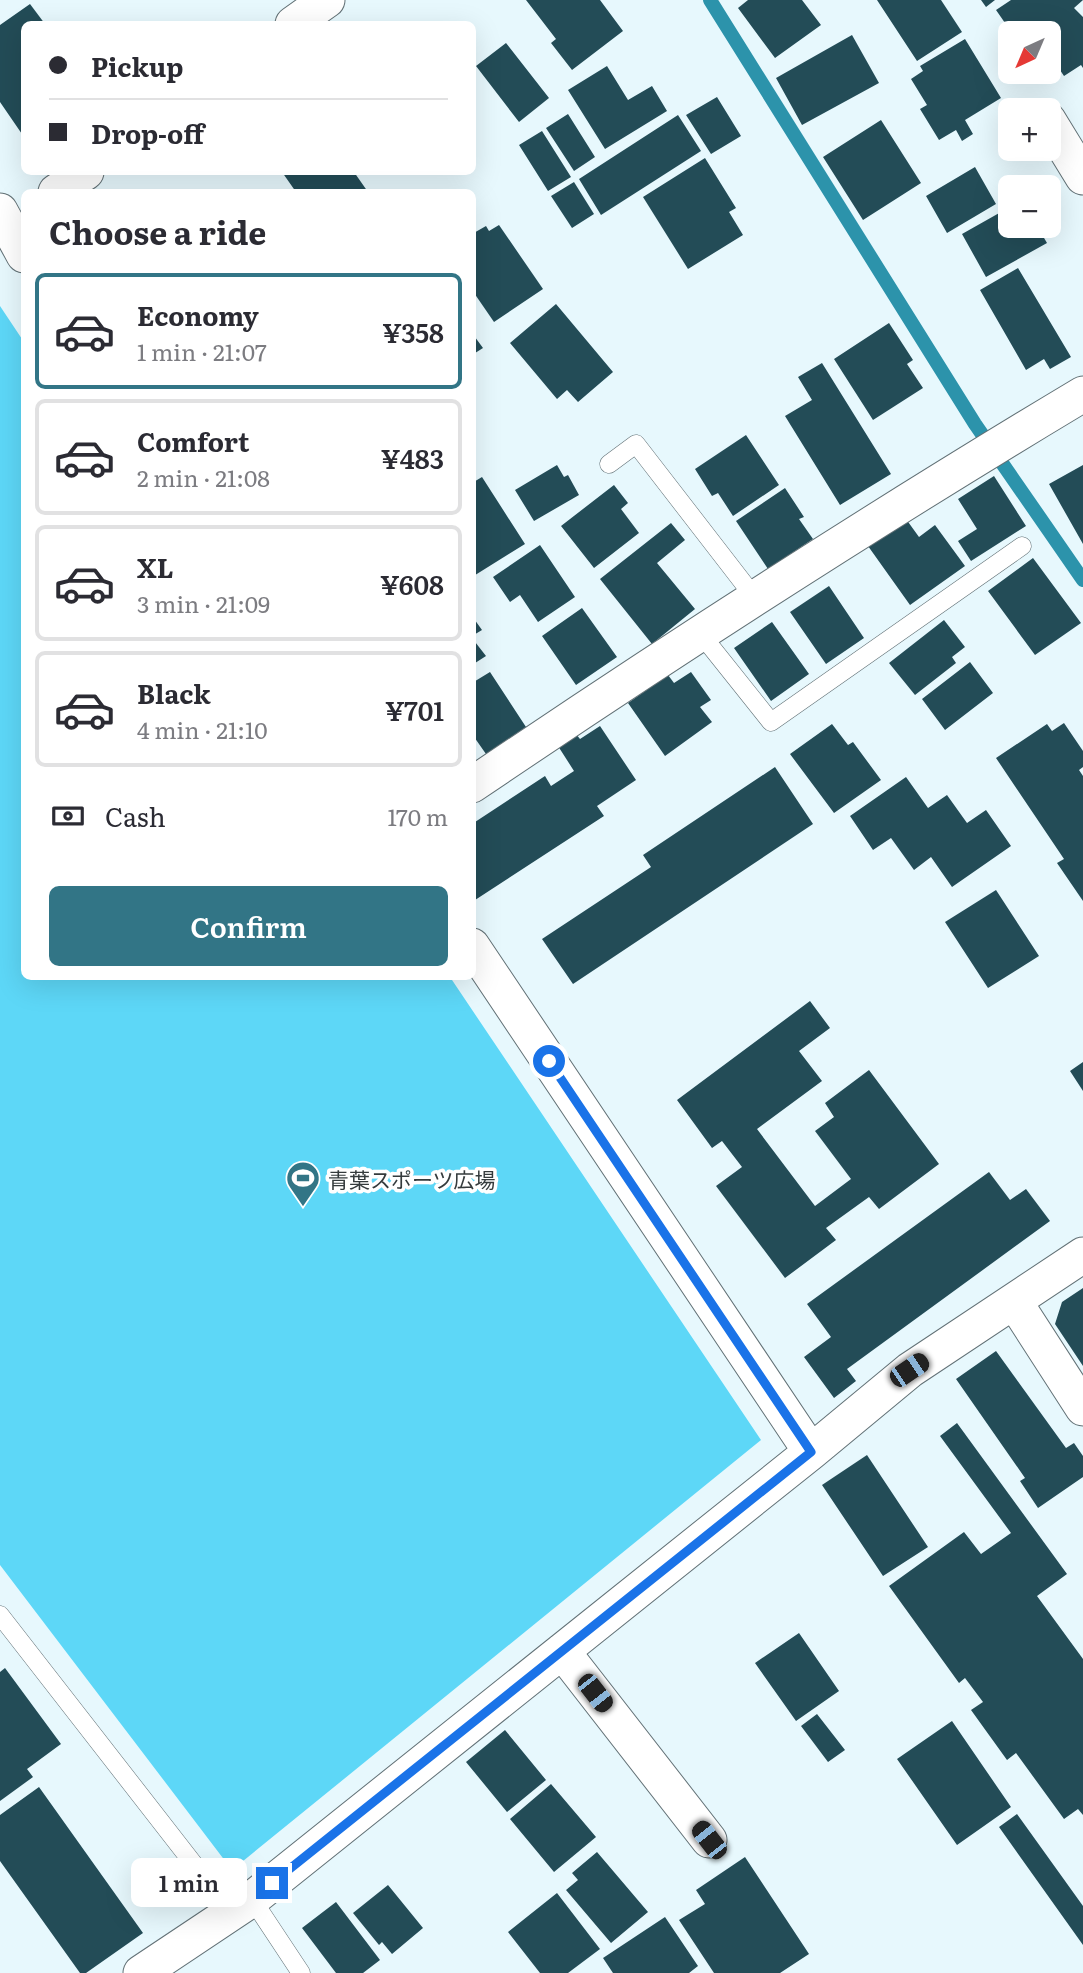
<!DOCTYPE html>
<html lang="en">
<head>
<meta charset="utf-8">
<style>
	body { margin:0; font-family:Literata,"Noto Sans JP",serif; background:#f2f2f3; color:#2b2b33; height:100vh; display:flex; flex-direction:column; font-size:26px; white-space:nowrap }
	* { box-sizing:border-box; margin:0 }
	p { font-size:23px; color:#7c7c81 }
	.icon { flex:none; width:38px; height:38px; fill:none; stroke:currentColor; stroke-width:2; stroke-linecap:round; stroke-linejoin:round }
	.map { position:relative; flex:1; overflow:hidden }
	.side { position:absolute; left:21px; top:189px; width:455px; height:791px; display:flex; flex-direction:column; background:#fff; border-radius:10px; box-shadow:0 7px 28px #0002 }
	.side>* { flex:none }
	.top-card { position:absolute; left:21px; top:21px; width:455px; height:154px; border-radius:10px; box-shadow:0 7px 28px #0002; display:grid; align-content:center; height:154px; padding:0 28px; background:#fff }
	.needle { width:46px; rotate:224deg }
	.buttons { position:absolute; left:998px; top:21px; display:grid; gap:14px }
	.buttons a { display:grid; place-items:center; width:63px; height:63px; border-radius:10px; background:#fff; box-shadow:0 7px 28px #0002; font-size:35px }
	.end { position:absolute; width:32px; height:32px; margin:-16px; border:9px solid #1a73e8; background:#fff; box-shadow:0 0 0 4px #fff }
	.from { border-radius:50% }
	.bubble { position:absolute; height:49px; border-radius:10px; background:#fff; box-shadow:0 7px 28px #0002; font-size:23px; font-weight:600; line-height:49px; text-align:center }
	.car { position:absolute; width:21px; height:42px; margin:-21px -10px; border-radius:9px; box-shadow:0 0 5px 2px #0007; background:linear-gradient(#222 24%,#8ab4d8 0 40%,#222 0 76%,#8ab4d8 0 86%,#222 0) }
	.top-card b { display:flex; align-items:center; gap:24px; height:66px; font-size:26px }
	.top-card b+b { border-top:2px solid #e1e1e2 }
	.top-card i { width:18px; height:18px; background:#2b2b33 }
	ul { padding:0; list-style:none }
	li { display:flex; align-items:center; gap:21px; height:116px; margin:0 14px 10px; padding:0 14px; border:4px solid #e1e1e2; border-radius:10px }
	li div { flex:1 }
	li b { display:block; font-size:26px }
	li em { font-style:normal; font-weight:600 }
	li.selected { border-color:#327586 }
	li>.icon { width:63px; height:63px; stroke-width:1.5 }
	h2 { padding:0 28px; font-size:32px; line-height:84px }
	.pay { display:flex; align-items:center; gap:18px; height:77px; padding:0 28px; font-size:26px }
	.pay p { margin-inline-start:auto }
	.cta { display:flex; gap:14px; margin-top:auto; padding:14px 28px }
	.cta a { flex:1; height:80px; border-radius:10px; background:#327586; color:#fff; font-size:28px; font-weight:600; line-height:80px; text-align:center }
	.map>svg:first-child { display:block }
	.green { fill:#5dd7f7 }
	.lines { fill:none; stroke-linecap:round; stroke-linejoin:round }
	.stream { stroke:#2c93ab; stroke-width:14 }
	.building { fill:#234c57 }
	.service-casing { stroke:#627176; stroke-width:19 }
	.minor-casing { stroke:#627176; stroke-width:37 }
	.service { stroke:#fff; stroke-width:18 }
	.minor { stroke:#fff; stroke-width:35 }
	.route { stroke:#1a73e8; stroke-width:9 }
	.labels { text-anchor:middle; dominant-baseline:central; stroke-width:7; stroke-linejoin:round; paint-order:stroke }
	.poi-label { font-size:21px; fill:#353b3d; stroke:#fff; text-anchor:start }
</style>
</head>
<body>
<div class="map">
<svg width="1083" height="1973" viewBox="0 0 1083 1973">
	<rect width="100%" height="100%" fill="#e7f8fd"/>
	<path class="green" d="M0,306L24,342V976L450,977L761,1440L232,1870L0,1565Z"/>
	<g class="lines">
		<path class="stream" d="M710,0L975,424L1083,580"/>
	</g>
	<path class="building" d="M526,0H600L623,31L572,70L551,43L556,39Z
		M748,0H802L821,25L775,58L738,8Z
		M877,0H941L962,32L917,61Z
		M981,0H995L986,7Z
		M1011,0H1083L1074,8L1083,17V68L1081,65L1064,76L1048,52V33H1012L996,10Z
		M30,4L45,24H24V137L0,102V25Z
		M852,35L879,83L802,125L776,78Z
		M965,39L1001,98L965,120L973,134L962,141L956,130L939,140L920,109L927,105L911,79L923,71L920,66Z
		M506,43L549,98L519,122L476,66Z
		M607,66L628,100L652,86L667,111L605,149L568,90Z
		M717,97L741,136L711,154L686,115Z
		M568,114L595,157L574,171L546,128Z
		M678,115L701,151L601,215L579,179Z
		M881,120L921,183L863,220L823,157Z
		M542,131L571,177L548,191L519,145Z
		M705,158L736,208L729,212L743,235L688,269L643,197Z
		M975,167L996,204L947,233L926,196Z
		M282,172H354L368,192H296Z
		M574,182L594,214L572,228L551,196Z
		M1001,212L1006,220L1010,218V226H1037L1047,243L986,277L962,234Z
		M499,225L543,289L494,322L472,290V234L486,226L489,231Z
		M1018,268L1071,357L1050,369L1044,359L1026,370L980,290Z
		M556,304L613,372L578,402L567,390L557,399L510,343Z
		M889,323L913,360L907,364L923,388L873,420L834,359Z
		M472,333L483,348L472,355Z
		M822,363L891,474L840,505L785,416L812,400L798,377Z
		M746,435L779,485L733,516L718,493L712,496L695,469Z
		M557,465L564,477L568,475L579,495L534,521L515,490Z
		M1083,465V544L1049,484Z
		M994,476L1026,526L971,561L958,541L977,529L958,499Z
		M482,477L525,544L472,577V483Z
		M614,485L628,503L621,509L639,533L594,568L561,526Z
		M785,488L804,517L799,519L813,539L768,569L736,521Z
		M906,519L919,537L935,525L965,566L910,605L868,546Z
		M671,523L685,540L657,563L695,609L652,644L600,579Z
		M540,545L575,597L538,622L520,595L510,602L493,577Z
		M1033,558L1081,623L1035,655L988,591Z
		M829,586L864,638L826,664L790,612Z
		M582,608L617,657L576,685L542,636Z
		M472,616L482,630L472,636Z
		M944,620L965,647L952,657L956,663L915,695L889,663Z
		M772,622L809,674L771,701L734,648Z
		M472,638L486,656L472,665Z
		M970,662L993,693L945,730L922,699Z
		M490,672L526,727L486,754L472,734V683Z
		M691,672L711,700L700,707L712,722L665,756L628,703L668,675L674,683Z
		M1064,723L1083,751V767L1079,770L1083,776V901L1057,863L1064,859L996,758L1047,724L1052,731Z
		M832,724L848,745L853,742L881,780L834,813L790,754Z
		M600,726L636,780L597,806L604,816L472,902V824L545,776L551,786L574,771L558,746L576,734L580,739Z
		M775,767L813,824L573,984L542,939L651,867L643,855Z
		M906,777L928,808L947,795L967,823L986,810L1011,846L952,887L931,857L914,870L891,838L873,850L850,816Z
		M996,890L1039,956L988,988L945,922Z
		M810,1001L830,1028L799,1051L822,1081L757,1129L815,1206L851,1179L815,1131L834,1117L825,1103L869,1070L939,1164L879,1209L869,1197L826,1228L836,1240L785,1278L716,1186L742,1167L722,1141L712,1148L677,1100Z
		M1083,1062V1091L1070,1071Z
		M989,1172L1010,1200L1026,1189L1050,1221L847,1369L856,1381L834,1398L804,1357L831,1337L807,1304Z
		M1083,1288V1366L1055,1324L1062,1302Z
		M996,1351L1066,1448L1074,1443L1083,1456V1477L1038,1508L1020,1481L1025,1478L956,1379Z
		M957,1423L1067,1574L1037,1596L1083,1659V1815L1078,1809L1064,1819L1016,1753L1007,1760L971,1710L983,1702L965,1678L959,1683L889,1586L964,1532L981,1554L1011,1533L940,1436Z
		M867,1455L928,1547L883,1576L822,1485Z
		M799,1633L839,1691L796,1721L755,1663Z
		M5,1668L61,1744L27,1769L33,1777L0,1801V1672Z
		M817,1714L845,1750L828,1762L801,1726Z
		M952,1721L1011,1807L957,1845L897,1759Z
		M505,1730L546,1780L507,1812L466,1762Z
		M551,1784L596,1837L554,1872L510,1819Z
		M39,1787L143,1933L86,1973H80L0,1861V1815Z
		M1017,1814L1083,1906V1945L999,1827Z
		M597,1852L648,1912L611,1943L566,1890L578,1880L572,1873Z
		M745,1857L809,1954L780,1973H714L679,1920L705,1904L696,1890Z
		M388,1885L423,1928L392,1954L382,1942L379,1945L353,1913Z
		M557,1893L600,1949L568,1973H540L508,1932Z
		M336,1902L380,1960L363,1973H336L302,1928Z
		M665,1917L698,1966L689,1973H613L603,1958Z"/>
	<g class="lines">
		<g class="service-casing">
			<path id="service" d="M609,464L636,444L755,598
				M700,633L771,722L1022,546
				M0,1615L231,1912
				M252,1899L301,1973"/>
		</g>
		<g class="minor-casing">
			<path id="minor" d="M293,24L327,0
				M1048,120L1083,177
				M56,192L86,172
				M0,211L24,255
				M472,785C673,649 876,518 1083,394
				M472,946L811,1452
				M1014,1301L1083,1408
				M562,1651L709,1840
				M141,1973L252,1899L811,1452L910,1370L1083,1255"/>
		</g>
		<use href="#service" class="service"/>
		<use href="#minor" class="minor"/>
	</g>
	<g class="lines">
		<path class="route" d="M272,1883L811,1452L549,1061"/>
	</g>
	<defs>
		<g id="stadium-pin" transform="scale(1.75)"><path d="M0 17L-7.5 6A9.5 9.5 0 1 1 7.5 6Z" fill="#327586" stroke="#fff"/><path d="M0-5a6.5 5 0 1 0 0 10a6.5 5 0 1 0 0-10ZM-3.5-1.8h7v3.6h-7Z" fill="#fff"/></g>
	</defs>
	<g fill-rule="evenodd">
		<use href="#stadium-pin" x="303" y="1178"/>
	</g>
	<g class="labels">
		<g class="poi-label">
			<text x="328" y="1178">青葉スポーツ広場</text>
		</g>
	</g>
</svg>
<div class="buttons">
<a><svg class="needle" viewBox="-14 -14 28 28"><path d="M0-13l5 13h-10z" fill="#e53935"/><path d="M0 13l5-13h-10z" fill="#7c7c81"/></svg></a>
<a>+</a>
<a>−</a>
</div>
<i class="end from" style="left:549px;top:1061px"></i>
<i class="end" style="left:272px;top:1883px"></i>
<div class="bubble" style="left:131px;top:1858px;width:116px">1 min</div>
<i class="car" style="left:909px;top:1370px;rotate:56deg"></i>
<i class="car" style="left:595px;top:1693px;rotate:142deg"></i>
<i class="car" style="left:709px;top:1840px;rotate:322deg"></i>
<div class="top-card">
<b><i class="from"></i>Pickup</b>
<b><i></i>Drop-off</b>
</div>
<section class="side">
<h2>Choose a ride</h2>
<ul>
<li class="selected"><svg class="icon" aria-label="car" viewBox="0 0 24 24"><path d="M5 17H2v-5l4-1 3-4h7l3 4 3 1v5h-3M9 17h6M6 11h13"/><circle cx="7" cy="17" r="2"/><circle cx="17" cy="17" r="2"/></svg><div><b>Economy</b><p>1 min · 21:07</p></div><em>¥358</em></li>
<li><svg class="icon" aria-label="car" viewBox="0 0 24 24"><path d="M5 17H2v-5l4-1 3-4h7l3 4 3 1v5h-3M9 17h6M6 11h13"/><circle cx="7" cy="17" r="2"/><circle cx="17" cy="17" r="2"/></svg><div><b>Comfort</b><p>2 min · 21:08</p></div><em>¥483</em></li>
<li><svg class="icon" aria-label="car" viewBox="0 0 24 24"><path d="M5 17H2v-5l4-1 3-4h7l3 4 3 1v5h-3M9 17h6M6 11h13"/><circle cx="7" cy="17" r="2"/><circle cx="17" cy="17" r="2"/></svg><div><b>XL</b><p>3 min · 21:09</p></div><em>¥608</em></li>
<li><svg class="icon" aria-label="car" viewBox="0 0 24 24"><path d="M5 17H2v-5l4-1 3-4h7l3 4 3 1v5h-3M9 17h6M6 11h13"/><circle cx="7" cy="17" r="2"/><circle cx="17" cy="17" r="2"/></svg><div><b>Black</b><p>4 min · 21:10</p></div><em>¥701</em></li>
</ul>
<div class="pay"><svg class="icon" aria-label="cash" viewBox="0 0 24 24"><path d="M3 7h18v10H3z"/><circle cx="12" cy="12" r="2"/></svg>Cash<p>170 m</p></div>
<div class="cta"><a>Confirm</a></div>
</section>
</div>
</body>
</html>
